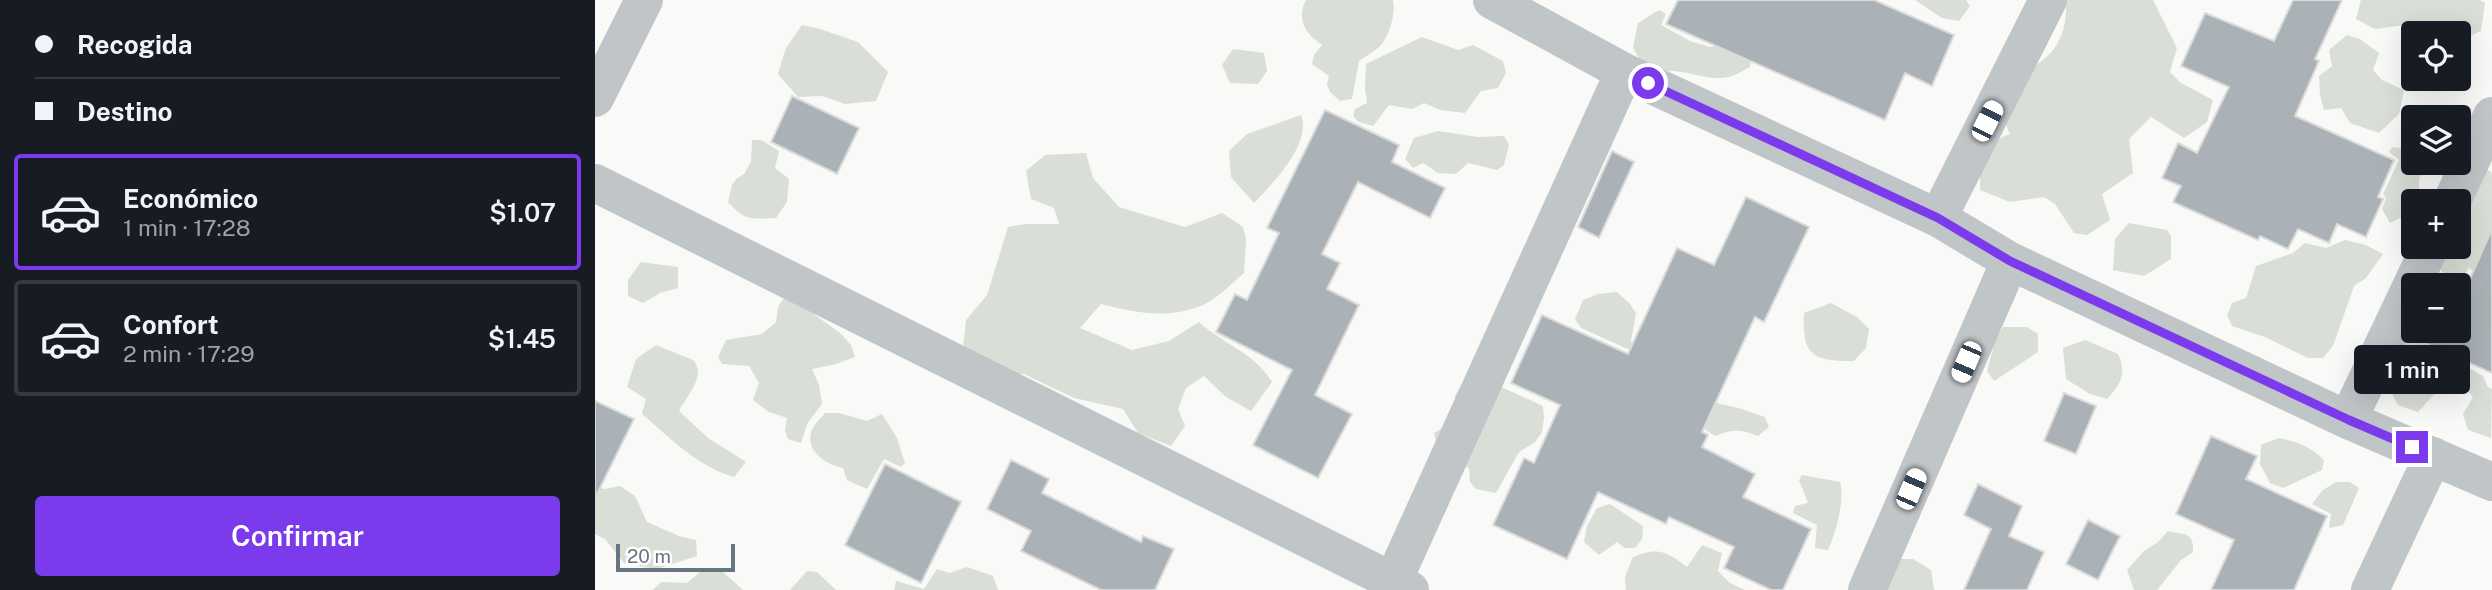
<!DOCTYPE html>
<html lang="es">
<head>
<meta charset="utf-8">
<style>
	body { margin:0; font-family:"Public Sans",sans-serif; background:#242831; color:#f1f3f6; height:100vh; display:flex; flex-direction:column; font-size:26px; white-space:nowrap }
	* { box-sizing:border-box; margin:0 }
	p { font-size:23px; color:#9ea1a6 }
	.icon { flex:none; width:38px; height:38px; fill:none; stroke:currentColor; stroke-width:2; stroke-linecap:round; stroke-linejoin:round }
	.map { position:relative; flex:1; overflow:hidden }
	.drawer { display:flex; flex-direction:column; background:#171b24; width:595px }
	.drawer>* { flex:none }
	.top-card { display:grid; align-content:center; height:154px; padding:0 35px; background:#171b24 }
	.controls { position:absolute; left:1806px; top:21px; display:grid; gap:14px }
	.controls a { display:grid; place-items:center; width:70px; height:70px; border-radius:7px; background:#171b24; box-shadow:0 7px 28px #0002; font-size:35px }
	.scale { position:absolute; left:21px; bottom:18px; width:119px; box-sizing:border-box; padding-left:7px; border:4px solid #667680; border-top:0; font-size:19px; line-height:24px; white-space:nowrap; color:#667680; -webkit-text-stroke:5px #fff; paint-order:stroke }
	.end { position:absolute; width:32px; height:32px; margin:-16px; border:9px solid #7c3aed; background:#fff; box-shadow:0 0 0 4px #fff }
	.from { border-radius:50% }
	.bubble { position:absolute; height:49px; border-radius:7px; background:#171b24; box-shadow:0 7px 28px #0002; font-size:23px; font-weight:600; line-height:49px; text-align:center }
	.car { position:absolute; width:21px; height:42px; margin:-21px -10px; border-radius:9px; box-shadow:0 0 5px 2px #0007; background:linear-gradient(#fff 24%,#345 0 40%,#fff 0 76%,#345 0 86%,#fff 0) }
	.top-card b { display:flex; align-items:center; gap:24px; height:66px; font-size:26px }
	.top-card b+b { border-top:2px solid #363941 }
	.top-card i { width:18px; height:18px; background:#f1f3f6 }
	ul { padding:0; list-style:none }
	li { display:flex; align-items:center; gap:21px; height:116px; margin:0 14px 10px; padding:0 21px; border:4px solid #363941; border-radius:7px }
	li div { flex:1 }
	li b { display:block; font-size:26px }
	li em { font-style:normal; font-weight:600 }
	li.selected { border-color:#7c3aed }
	li>.icon { width:63px; height:63px; stroke-width:1.5 }
	.primary-button { display:flex; gap:14px; margin-top:auto; padding:14px 35px }
	.primary-button a { flex:1; height:80px; border-radius:7px; background:#7c3aed; color:#fff; font-size:28px; font-weight:600; line-height:80px; text-align:center }
	main { display:flex; flex:1; min-height:0 }
	.map>svg:first-child { display:block }
	.green { fill:#d9ded6 }
	.building { fill:#aab2b7; stroke:#dbdbd9; stroke-width:2 }
	.lines { fill:none; stroke-linecap:round; stroke-linejoin:round }
	.minor { stroke:#c0c5c8; stroke-width:38 }
	.route { stroke:#7c3aed; stroke-width:9 }
</style>
</head>
<body>
<main>
<section class="drawer">
<div class="top-card">
<b><i class="from"></i>Recogida</b>
<b><i></i>Destino</b>
</div>
<ul>
<li class="selected"><svg class="icon" aria-label="car" viewBox="0 0 24 24"><path d="M5 17H2v-5l4-1 3-4h7l3 4 3 1v5h-3M9 17h6M6 11h13"/><circle cx="7" cy="17" r="2"/><circle cx="17" cy="17" r="2"/></svg><div><b>Económico</b><p>1 min · 17:28</p></div><em>$1.07</em></li>
<li><svg class="icon" aria-label="car" viewBox="0 0 24 24"><path d="M5 17H2v-5l4-1 3-4h7l3 4 3 1v5h-3M9 17h6M6 11h13"/><circle cx="7" cy="17" r="2"/><circle cx="17" cy="17" r="2"/></svg><div><b>Confort</b><p>2 min · 17:29</p></div><em>$1.45</em></li>
</ul>
<div class="primary-button"><a>Confirmar</a></div>
</section>
<div class="map">
<svg width="1897" height="590" viewBox="0 0 1897 590">
	<rect width="100%" height="100%" fill="#f9f9f7"/>
	<path class="green" d="M711,0H798C801,11 795,34 787,44C782,50 771,56 764,61L757,99L745,101L735,92L732,85L734,76L717,64L719,55L727,45C710,34 701,19 711,0Z
		M1320,0H1371L1375,6L1364,21L1347,18Z
		M1469,0H1558L1582,48L1575,72L1586,83L1618,100L1612,122L1589,138L1556,117L1534,139L1538,173L1507,194L1515,220L1492,235L1479,233L1460,204L1449,197L1415,202L1385,190V174L1399,141L1415,134L1393,85C1429,72 1462,64 1470,22C1471,13 1472,8 1469,0Z
		M1766,0H1885L1890,3L1886,31L1864,41V33H1844L1809,25L1780,29L1761,19Z
		M1064,10L1071,14L1066,25L1095,41L1115,47L1128,44L1156,47L1155,67C1149,70 1141,75 1134,77C1110,82 1085,66 1061,72L1048,65L1038,48L1043,23Z
		M207,25L225,29L263,42L293,72L281,101L250,104L227,96L203,97L183,74L191,48Z
		M1752,35L1765,39L1784,53L1778,70L1787,80L1809,90L1804,114L1784,133L1755,123L1746,108L1729,110L1725,95L1724,76L1737,66L1734,50Z
		M827,37L863,50L878,45L908,61L911,73L903,88L886,91L870,113L845,110L829,103L817,109L794,105L778,126L764,122L758,116L760,109L772,103L770,88L771,64Z
		M638,49L669,53L672,71L663,84L635,83L627,65Z
		M706,115C717,144 678,183 659,203L636,177L634,151L652,134Z
		M843,131L883,137L909,136L914,145L909,165L902,170L873,163L861,174L843,173L828,163L818,168L810,159L819,138Z
		M157,140H166L184,151L180,168L194,179L192,202L181,218C156,219 150,221 133,202L137,185L141,179L149,174L156,162Z
		M1797,147L1810,149L1818,155V163H1829L1824,180V199L1818,201V211L1795,223L1787,209L1791,198L1788,194L1804,160L1794,152Z
		M491,153L498,178L524,207L590,227L627,213L648,227L651,240L649,273C637,283 624,297 610,304C574,320 542,313 506,304L485,328L537,350L574,341L604,322C629,345 659,352 677,382L656,411L631,397L609,376L591,388L583,409L590,426L576,446L543,433L528,409L479,398L429,374L412,375L368,348L371,320L392,295L413,227L431,224H464L459,208L436,199L431,171L450,155Z
		M1883,162L1897,173V278L1873,268L1869,279L1853,278L1841,265L1831,247H1864V201Z
		M1534,223L1572,230L1576,236V259L1549,276L1518,270L1520,239Z
		M1750,240L1771,245L1788,254L1771,278L1759,286L1738,346L1728,358H1713L1670,337L1637,326L1632,315L1637,303L1651,298L1661,266L1698,253L1710,243L1731,248Z
		M46,262L83,267V288L65,293L48,303L33,296V280Z
		M1022,292L1035,304L1041,313L1036,341L1038,346L1037,351L986,328L980,319L988,300L1003,294Z
		M190,296L213,299L220,315L245,333L256,345L260,357L241,364L217,369L224,385L227,404L212,424L206,443L193,439L190,430L192,418L174,412L158,400L164,383L154,366L127,364L123,357L131,340L167,334L181,322L183,307Z
		M1818,298V331H1843L1839,353L1861,360L1888,376L1893,387L1897,389L1896,438L1873,430L1868,414L1878,397L1868,385L1852,380L1823,412L1803,405L1791,383Z
		M1236,303L1262,317L1274,329L1271,348L1259,361C1216,362 1207,354 1209,313Z
		M1408,327H1432L1443,334V352L1399,381L1392,371L1400,341Z
		M1490,340L1523,354C1532,373 1526,384 1512,399L1495,394L1471,379L1468,348Z
		M61,345L98,360C112,375 92,396 84,411L113,438L151,462L139,477C100,465 78,440 47,414L51,399L32,387L41,359Z
		M870,379L893,381L948,406L949,418L947,432L940,442L924,452L901,493L881,489L875,482L874,468L860,462L843,450L839,433L852,425L862,410L860,396Z
		M1118,402L1147,409L1170,417L1174,427L1163,436C1146,429 1137,429 1120,436L1096,420Z
		M230,413H244L272,421L287,414L302,438L310,463L306,467L289,459L272,489L252,480L248,468C229,465 206,447 219,426C222,421 227,417 230,413Z
		M1684,438C1701,441 1716,447 1729,460L1727,470L1688,488L1675,483L1665,464L1666,445Z
		M1207,475L1245,482C1250,501 1241,532 1233,550L1220,548L1222,525L1198,513L1200,506L1213,503L1204,480Z
		M1741,482H1755L1764,488L1748,525L1734,528L1736,514L1717,504L1728,490Z
		M25,486L40,496L52,522L84,536L101,540L102,556L62,569L30,564L10,539L0,534V487L10,489Z
		M1015,504L1048,526L1047,539L1040,548H1030L1022,542L1004,555L989,542L992,526L1002,508Z
		M1573,531C1591,535 1599,532 1598,552L1586,560L1562,590H1539L1532,570L1549,551L1563,542Z
		M1107,545L1127,553L1123,571L1135,583L1150,590H1031L1030,577L1038,557C1063,547 1071,551 1092,567Z
		M1298,559H1318L1336,570L1339,590H1291Z
		M372,567L398,576L403,590H299L301,581L329,589L342,569L355,573Z
		M126,570L148,590H58L66,582L92,583L105,572Z
		M212,571L222,572L241,590H195Z"/>
	<path class="building" d="M1083,0H1279L1359,35L1337,86L1310,73L1290,120L1071,24Z
		M1698,0H1747L1720,59L1724,61L1700,116L1799,160L1783,197L1788,199L1771,237L1742,224L1734,243L1703,229L1693,249L1665,236L1663,240L1578,202L1586,186L1567,178L1583,143L1602,153L1634,87L1586,66L1610,13L1679,41Z
		M197,96L264,128L242,174L176,142Z
		M730,110L804,145L797,162L850,188L835,218L763,182L727,254L745,263L732,289L764,305L720,395L757,414L723,478L658,445L697,370L621,332L640,294L652,300L684,233L672,228Z
		M1017,151L1039,162L1004,238L983,227Z
		M1151,197L1214,227L1169,322L1160,317L1107,432L1113,435L1107,447L1160,474L1148,497L1216,529L1188,590H1176L1129,568L1139,547L1074,517L1071,524L1003,492L972,559L898,525L929,458L939,463L965,405L916,383L947,315L1033,354L1082,248L1119,265Z
		M1897,229V373L1816,337L1820,331H1864V304Z
		M1469,393L1501,406L1481,454L1449,441Z
		M0,401L39,419L0,498Z
		M1616,436L1662,456L1651,479L1732,516L1699,590H1616L1639,540L1581,514Z
		M416,460L454,479L447,493L546,542L548,536L579,549L560,590H506L426,551L436,531L392,509Z
		M290,464L366,502L326,583L250,545Z
		M1383,484L1427,506L1414,536L1449,552L1432,590H1369L1396,529L1369,515Z
		M1493,520L1525,536L1503,580L1471,564Z"/>
	<g class="lines">
		<path class="minor" d="M897,0L1029,72L1343,218L1415,261L1753,420L1897,482
			M0,98L49,0
			M0,183L815,590
			M1857,201L1897,116
			M1343,218L1453,0
			M1753,420L1835,247
			M794,590L1029,72
			M1272,590L1415,261
			M1775,590L1838,456"/>
	</g>
	<g class="lines">
		<path class="route" d="M1053,83L1343,218L1415,261L1754,420L1817,447"/>
	</g>
</svg>
<div class="controls">
<a><svg class="icon" aria-label="locate" viewBox="0 0 24 24"><circle cx="12" cy="12" r="6"/><path d="M12 2v4M12 18v4M2 12h4M18 12h4"/></svg></a>
<a><svg class="icon" aria-label="layers" viewBox="0 0 24 24"><path d="M12 4l9 5-9 5-9-5zM3 14l9 5 9-5"/></svg></a>
<a>+</a>
<a>−</a>
</div>
<div class="scale">20 m</div>
<i class="end from" style="left:1053px;top:83px"></i>
<i class="end" style="left:1817px;top:447px"></i>
<div class="bubble" style="left:1759px;top:345px;width:116px">1 min</div>
<i class="car" style="left:1392px;top:121px;rotate:27deg"></i>
<i class="car" style="left:1371px;top:362px;rotate:203deg"></i>
<i class="car" style="left:1316px;top:489px;rotate:23deg"></i>
</div>
</main>
</body>
</html>
